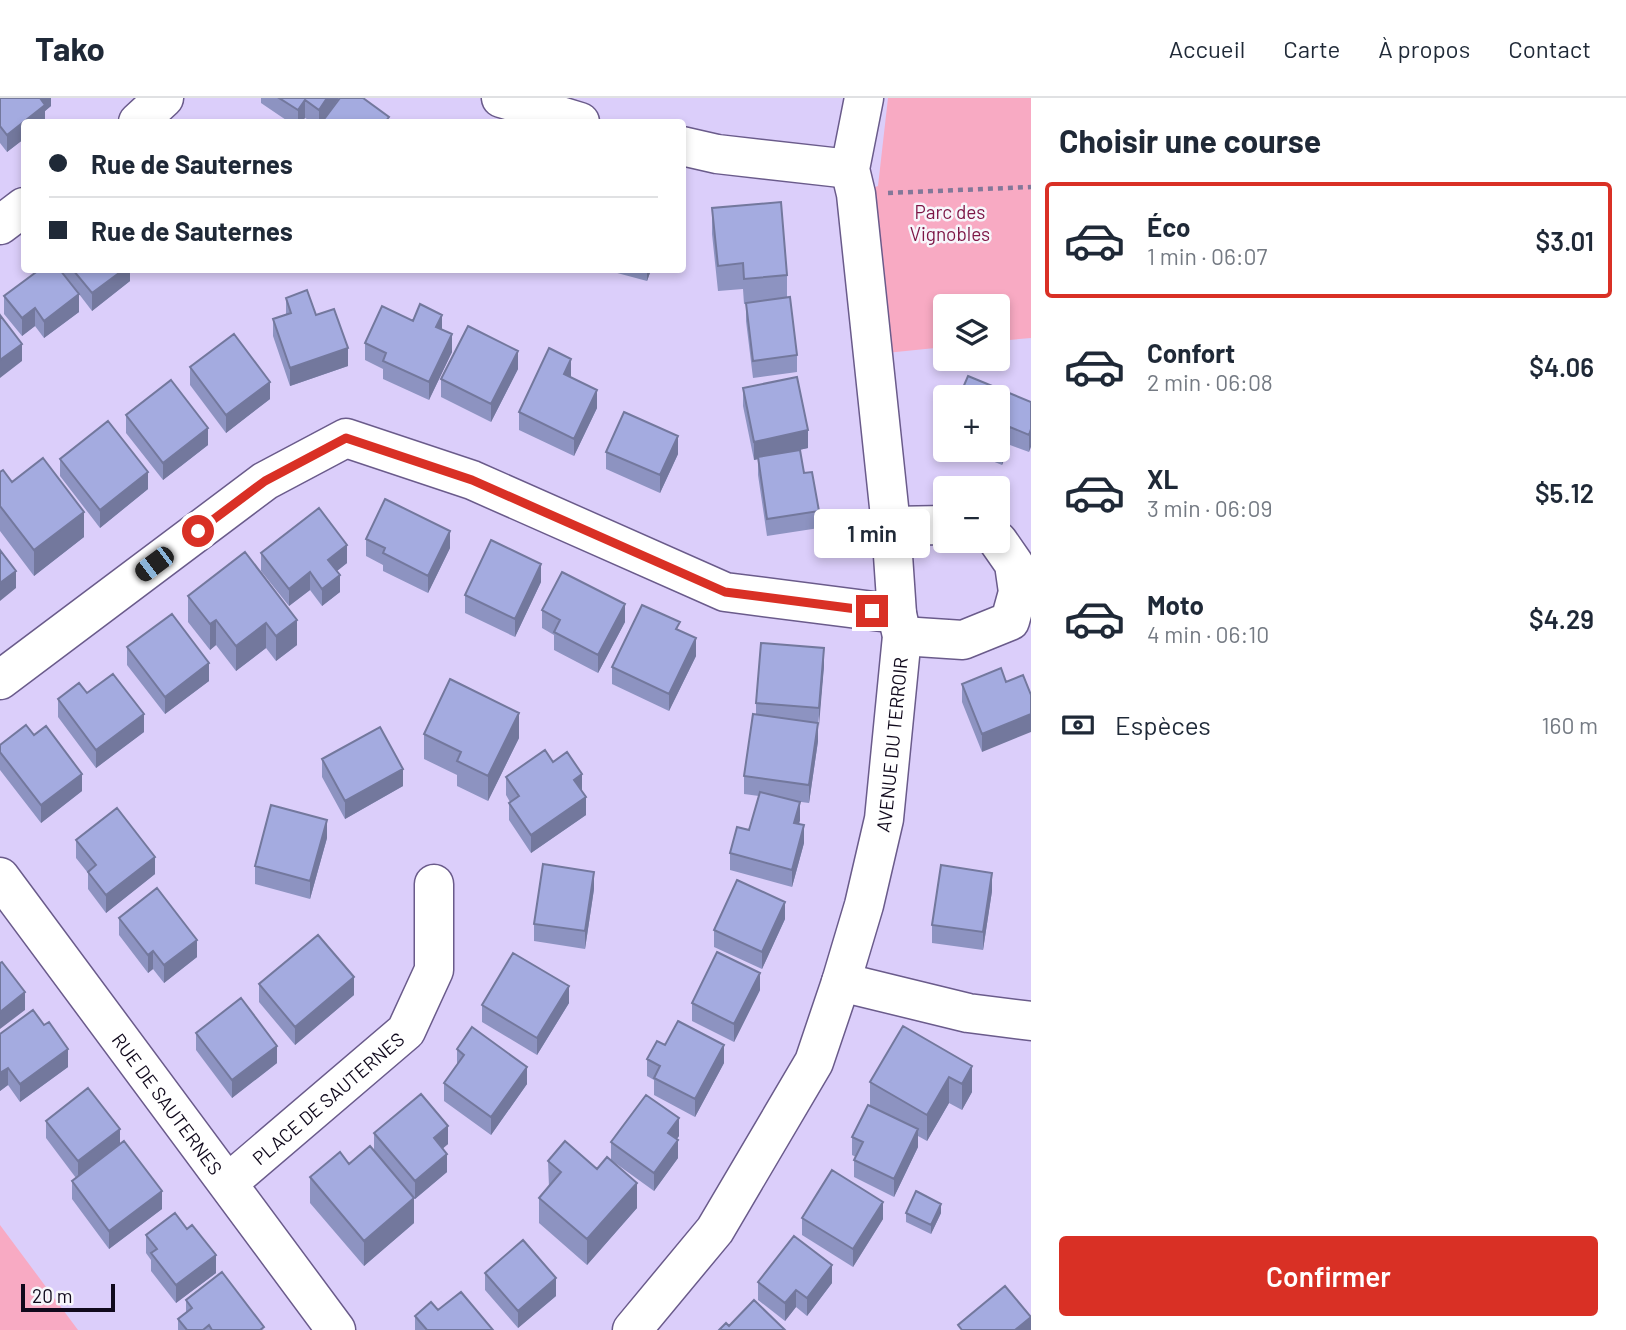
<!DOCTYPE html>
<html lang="fr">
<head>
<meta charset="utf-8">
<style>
	body { margin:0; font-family:Barlow,sans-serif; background:#f2f2f3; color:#1f2937; height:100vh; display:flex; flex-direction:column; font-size:26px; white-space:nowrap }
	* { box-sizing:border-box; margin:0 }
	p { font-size:23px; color:#747a83 }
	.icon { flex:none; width:38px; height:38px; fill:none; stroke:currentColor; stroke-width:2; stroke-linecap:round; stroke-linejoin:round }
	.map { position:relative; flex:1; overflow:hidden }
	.details { display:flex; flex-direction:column; background:#fff; width:595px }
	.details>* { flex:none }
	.guide { position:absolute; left:21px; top:21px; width:665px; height:154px; border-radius:7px; box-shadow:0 4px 10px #0003; display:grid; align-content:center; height:154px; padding:0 28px; background:#fff }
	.fabs { position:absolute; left:933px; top:196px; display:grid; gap:14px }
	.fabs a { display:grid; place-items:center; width:77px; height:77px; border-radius:7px; background:#fff; box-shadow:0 4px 10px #0003; font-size:35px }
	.scale { position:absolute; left:21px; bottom:18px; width:94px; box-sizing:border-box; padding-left:7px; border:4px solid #10091c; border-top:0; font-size:19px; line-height:24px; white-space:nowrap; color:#10091c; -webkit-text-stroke:5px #f7f6fb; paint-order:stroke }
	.end { position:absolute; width:32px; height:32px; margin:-16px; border:9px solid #d93025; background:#fff; box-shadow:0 0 0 4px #fff }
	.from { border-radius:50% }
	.bubble { position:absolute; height:49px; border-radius:7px; background:#fff; box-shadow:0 4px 10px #0003; font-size:23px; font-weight:600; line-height:49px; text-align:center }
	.car { position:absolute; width:21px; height:42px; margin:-21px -10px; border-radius:9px; box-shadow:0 0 5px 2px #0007; background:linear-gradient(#222 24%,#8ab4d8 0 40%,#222 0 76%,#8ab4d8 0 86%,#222 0) }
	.guide b { display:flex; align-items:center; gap:24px; height:66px; font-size:26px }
	.guide b+b { border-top:2px solid #e0e1e3 }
	.guide i { width:18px; height:18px; background:#1f2937 }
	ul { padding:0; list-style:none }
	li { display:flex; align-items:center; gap:21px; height:116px; margin:0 14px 10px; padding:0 14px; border:4px solid transparent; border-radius:7px }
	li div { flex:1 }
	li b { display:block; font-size:26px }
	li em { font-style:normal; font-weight:600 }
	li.selected { border-color:#d93025 }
	li>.icon { width:63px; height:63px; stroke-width:1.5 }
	h2 { padding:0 28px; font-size:32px; line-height:84px }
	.pay { display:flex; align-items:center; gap:18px; height:77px; padding:0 28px; font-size:26px }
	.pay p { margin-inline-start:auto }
	.primary-button { display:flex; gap:14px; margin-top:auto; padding:14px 28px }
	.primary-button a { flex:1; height:80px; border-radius:7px; background:#d93025; color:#fff; font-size:28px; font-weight:600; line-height:80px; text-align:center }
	header { display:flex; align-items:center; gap:42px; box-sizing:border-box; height:98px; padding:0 35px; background:#fff; border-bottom:2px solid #e0e1e3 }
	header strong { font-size:33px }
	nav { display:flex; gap:38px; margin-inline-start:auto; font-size:24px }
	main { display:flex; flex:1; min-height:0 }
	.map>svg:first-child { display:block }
	.green { fill:#f8aac3 }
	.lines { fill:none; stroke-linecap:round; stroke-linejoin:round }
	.minor-casing { stroke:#6a5b8b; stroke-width:41 }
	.path { stroke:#837899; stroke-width:4.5; stroke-dasharray:5 5; stroke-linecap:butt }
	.minor { stroke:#fff; stroke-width:38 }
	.wall { fill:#8d93c1 }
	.shaded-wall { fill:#73789d }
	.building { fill:#a4abe0; stroke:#73789d; stroke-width:2 }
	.route { stroke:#d93025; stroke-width:9 }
	.labels { text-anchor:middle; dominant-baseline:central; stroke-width:5; stroke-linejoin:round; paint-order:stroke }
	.park-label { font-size:19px; fill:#7d1646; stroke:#f7f6fb }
	.street-label { font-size:19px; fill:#10091c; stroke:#f7f6fb }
</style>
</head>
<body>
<header>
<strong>Tako</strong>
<nav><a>Accueil</a><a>Carte</a><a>À propos</a><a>Contact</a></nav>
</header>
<main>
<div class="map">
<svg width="1031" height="1232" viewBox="0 0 1031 1232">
	<rect width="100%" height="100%" fill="#dbcefa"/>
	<path class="green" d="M888,0H1031V240L998,243V208H945V249L886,255L856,96L878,88Z
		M0,1127L78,1232H0Z"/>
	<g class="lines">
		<g class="minor-casing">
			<g id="minor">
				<path d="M501,0L580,24"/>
				<path d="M138,24L164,0"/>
				<path d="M682,48L717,56L850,71"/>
				<path d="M0,127L24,109"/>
				<path d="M891,428L945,427"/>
				<path d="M902,538L963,542L1010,523L1018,494L1014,466L998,443"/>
				<path d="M0,582L265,383L346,340L472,382L725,494L897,516"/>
				<path id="s1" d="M0,779L336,1232"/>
				<path d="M841,884L968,915L1031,923"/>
				<path id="s2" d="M228,1085L406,933L434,872V786"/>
				<path id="s3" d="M632,1232L715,1132L814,964L841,884L864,807L884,721L902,538L897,516L891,428L856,96L850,71L864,0"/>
			</g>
		</g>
		<path class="path" d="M888,95L1031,89"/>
		<use href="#minor" class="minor"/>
	</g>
	<path class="wall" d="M0,0H51V8L45,13V24L7,54L0,45Z
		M261,0H339L323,23L389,24H312L305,20L301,24H289L261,5Z
		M712,110L787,177V200L797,257V274L753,280L746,223V206H744L743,191L718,193L712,136Z
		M39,172H130V183L92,213L79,196V214L44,240L35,228L22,238L4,216V198Z
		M606,172H651L647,183Z
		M286,200L316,217L348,268L290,288L273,238V221L286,216Z
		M413,223L442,232L452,254L429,302L383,281V271L365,262V245Z
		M190,269L270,301L226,335L190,287Z
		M518,271L491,324L441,299V281Z
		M571,278L570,280L597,310L574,358L519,332V314Z
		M743,290L808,350L794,353L804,375L819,413V430L767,438L758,377V361L754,362L743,308Z
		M998,299L1031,304L1029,354L1010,347L1002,367L965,352H998Z
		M126,317L208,347L163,382L126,335Z
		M606,354L678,356L660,395L606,371Z
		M60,361L148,391L100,430L60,378Z
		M0,374L84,439L34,478L0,433Z
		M366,441L450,450L428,495L383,473V467L366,458Z
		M245,454L297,547L276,563L266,550L236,573L216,547L210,552L188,524V498Z
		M261,455L347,465L337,473L340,494L322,508L310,492L289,508L261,473Z
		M541,484L515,539L465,515V497Z
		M542,512L625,524L598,575L554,552V537L542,530Z
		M680,533L696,558L669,613L612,586V569Z
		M127,549L209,583L165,616L127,567Z
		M824,568L818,628V643L809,705L794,703L800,722L799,726L804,745L792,789L730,772V755L749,732L759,698L744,696V678L756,617V605Z
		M1006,584L982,654L962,604V586Z
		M87,595L144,634L96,670L58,619V601Z
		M424,636L519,640L488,703L457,688V677L424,661Z
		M34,637L82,693L41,725L0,672V647Z
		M322,661L403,688L345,721L322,679Z
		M553,664L582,693L586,717L531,755L509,722V705L510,704L506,697V679Z
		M327,740L310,801L255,786V768Z
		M76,742L155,776L106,815L88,791V775L76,760Z
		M594,791L585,851L534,843V826Z
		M992,793L983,852L932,845V827Z
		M119,820L197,859L164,885L153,871L148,875L119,837Z
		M785,821L762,871L714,849V832Z
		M259,886L354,897L295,947L259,904Z
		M760,892L734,944L692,923V905Z
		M569,905L537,957L482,924V907Z
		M903,928L972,994L962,1012L949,1005L927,1043L918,1038V1049L894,1099L854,1079V1062L856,1059L852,1057V1039L870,1008V984Z
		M196,935L277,965L232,1000L196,952Z
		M0,936L68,969L20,1004L8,987L0,993Z
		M457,951L527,986L491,1037L444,1003V985L457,967Z
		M647,961L724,965L695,1019L654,997V982L647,978Z
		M46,1023L120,1047L162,1111L109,1151L72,1101V1083L76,1080L46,1040Z
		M374,1035L448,1046L442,1051L447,1074L415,1101L379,1059L414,1125L364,1168L310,1105V1079L349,1066L374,1053Z
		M679,1038L677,1041L678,1060L654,1093L611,1062V1044Z
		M548,1063L637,1110L587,1167L539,1125V1100L549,1089Z
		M906,1115H941L931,1136L906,1124Z
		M802,1120L883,1121L853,1169L802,1137Z
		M146,1137L216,1175L176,1205L151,1173V1162L146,1155Z
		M485,1175L556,1198L518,1230L485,1192Z
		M758,1184L832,1185L807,1218L796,1209L785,1223L758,1202Z
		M186,1202L264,1232H178V1221L186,1215Z
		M438,1212L493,1232H415V1218Z"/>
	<path class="shaded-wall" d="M40,0H51V8L45,13V24H24V41L7,54V37Z
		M327,0H339L322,24H319V12Z
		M305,2V20L301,24H298V12Z
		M123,172H130V183L92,213V195Z
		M647,172H651L647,183Z
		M79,196V214L44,240V223Z
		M35,210V228L22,238V220Z
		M442,217V235L436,229Z
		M452,236V254L429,302V284Z
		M22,246V263L0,280V262Z
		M348,250V268L290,288V270Z
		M518,253V271L491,324V306Z
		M571,261V278L564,294V276Z
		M270,284V301L226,335V317Z
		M597,292V310L574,358V341Z
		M1010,329V347L1002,367V349Z
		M208,330V347L163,382V365Z
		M1031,331V349L1029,354V337Z
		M808,332V350L754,362V344Z
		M678,338V356L660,395V377Z
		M148,374V391L100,430V412Z
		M84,414V439L34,478V452Z
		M450,433V450L428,495V478Z
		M347,447V465L328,480V462Z
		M541,466V484L515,539V521Z
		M16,473V490L0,503V485Z
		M310,474V492L289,508V491Z
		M340,477V494L322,508V491Z
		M625,506V524L598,575V557Z
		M216,522V547L210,552V526Z
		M297,522V547L276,563V538Z
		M266,525V550L236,573V548Z
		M696,540V558L669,613V596Z
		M824,550V568L819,628V610Z
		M209,565V583L165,616V599Z
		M519,615V640L488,703V678Z
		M144,616V634L96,670V652Z
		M1031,616V634L982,654V636Z
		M818,625V643L809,705V687Z
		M403,671V688L345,721V703Z
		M82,676V693L41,725V707Z
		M582,676V694L574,682Z
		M586,699V717L531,755V737Z
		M800,704V722L794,742V725Z
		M327,722V740L310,801V783Z
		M804,727V745L792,789V772Z
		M155,759V776L106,815V797Z
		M594,774V791L585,851V833Z
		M992,775V793L983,852V834Z
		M785,804V821L762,871V854Z
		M197,842V859L164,885V867Z
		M153,853V871L148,875V857Z
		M760,875V892L734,944V926Z
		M354,879V897L295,947V929Z
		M569,888V905L537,957V940Z
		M25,894V912L0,931V914Z
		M724,947V965L695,1019V1001Z
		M277,948V965L232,1000V982Z
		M68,951V969L20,1004V986Z
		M972,968V994L962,1012V986Z
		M527,969V986L491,1037V1019Z
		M8,970V987L0,993V975Z
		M949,979V1005L927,1043V1017Z
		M679,1020V1038L668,1052V1035Z
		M448,1028V1046L434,1058V1040Z
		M120,1031V1048L78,1081V1063Z
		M918,1031V1049L894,1099V1081Z
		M678,1042V1060L654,1093V1075Z
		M447,1056V1074L415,1101V1083Z
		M637,1085V1110L587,1167V1141Z
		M162,1093V1111L109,1151V1133Z
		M414,1100V1125L364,1168V1143Z
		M883,1104V1121L853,1169V1151Z
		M941,1106V1115L931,1136V1127Z
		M216,1157V1175L176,1205V1187Z
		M832,1167V1185L807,1218V1200Z
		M556,1180V1198L518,1230V1213Z
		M796,1192V1209L785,1223V1205Z
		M1031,1219V1232H1015Z"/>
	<path class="building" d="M0,0H40L45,7L7,37L0,28Z
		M279,0H327L319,12L305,2L298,12Z
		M340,0H363L389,19L385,24H322Z
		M781,104L787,177L744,181L743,165L718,168L712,110Z
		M39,172H60L79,196L44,223L35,210L22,220L4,198Z
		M73,172H123L92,195Z
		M307,192L316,217L334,211L348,250L290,270L273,221L291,215L286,200Z
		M790,199L797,257L753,263L746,205Z
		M420,206L442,217L436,229L452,236L429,284L383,263L386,255L365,245L382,208L413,223Z
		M0,217L22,246L0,262Z
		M468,228L518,253L491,306L441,281Z
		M234,236L270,284L226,317L190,269Z
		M549,250L571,261L564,276L597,292L574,341L519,314Z
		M968,278L1031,304V331L1029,337L1010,329L1002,349L998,347V299H959Z
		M797,279L808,332L754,344L743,290Z
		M171,282L208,330L163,365L126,317Z
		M624,314L678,338L660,377L606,354Z
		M108,323L148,374L100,412L60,361Z
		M800,352L804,375L812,374L819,413L767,421L758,359Z
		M43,360L84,414L34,452L0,408V374L3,372L12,384Z
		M385,401L450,433L428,478L383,455L385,450L366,441Z
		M319,410L347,447L328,462L340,477L322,491L310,474L289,491L261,455Z
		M491,442L541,466L515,521L465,497Z
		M0,452L16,473L0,485Z
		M245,454L297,522L276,538L266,525L236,548L216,522L210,526L188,498Z
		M562,474L625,506L598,557L554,534L560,522L542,512Z
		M642,507L680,524L676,531L696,540L669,596L612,569Z
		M172,516L209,565L165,599L127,549Z
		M761,545L824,550L819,610L756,605Z
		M1001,570L1006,584L1023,577L1031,597V616L982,636L962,586Z
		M113,576L144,616L96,652L58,601L79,585L87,595Z
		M450,581L519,615L488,678L457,663L461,654L424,636Z
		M753,616L818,625L809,687L744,678Z
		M26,627L34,637L46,628L82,676L41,707L0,654V647Z
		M380,629L403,671L345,703L322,661Z
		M545,652L553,664L567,654L582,676L574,682L586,699L531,737L509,705L519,698L506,679Z
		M760,694L800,704L794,725L804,727L792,772L730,755L737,729L749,732Z
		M271,707L327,722L310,783L255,768Z
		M117,710L155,759L106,797L88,774L96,767L76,742Z
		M543,766L594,774L585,833L534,826Z
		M941,767L992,775L983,834L932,827Z
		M737,782L785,804L762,854L714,832Z
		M157,790L197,842L164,867L153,853L148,857L119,820Z
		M318,837L354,879L295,929L259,886Z
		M717,854L760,875L734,926L692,905Z
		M513,855L569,888L537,940L482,907Z
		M2,864L25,894L0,914V865Z
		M241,900L277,948L232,982L196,935Z
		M33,912L44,927L49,924L68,951L20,986L8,970L0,975V936Z
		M678,923L724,947L695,1001L654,980L660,968L647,961L657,943L665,947Z
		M903,928L972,968L962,986L949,979L927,1017L870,984Z
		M472,929L527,969L491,1019L444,985L464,957L457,951Z
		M88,990L120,1031L78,1063L46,1023Z
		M421,996L448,1028L434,1040L447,1056L415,1083L374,1035Z
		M646,997L679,1020L668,1035L678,1042L654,1075L611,1044Z
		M868,1007L918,1031L894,1081L854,1062L863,1044L852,1039Z
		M124,1043L162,1093L109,1133L72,1083Z
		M565,1043L597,1071L607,1059L637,1085L587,1141L539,1100L561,1074L548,1063Z
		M370,1048L414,1100L364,1143L310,1079L340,1054L349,1066Z
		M832,1072L883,1104L853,1151L802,1120Z
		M916,1093L941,1106L931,1127L906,1115Z
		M175,1115L187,1131L192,1127L216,1157L176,1187L151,1155L157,1151L146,1137Z
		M794,1138L832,1167L807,1200L796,1192L785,1205L758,1184Z
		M523,1142L556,1180L518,1213L485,1175Z
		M222,1174L264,1229L260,1232H212L209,1227L203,1232H187L178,1221L192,1210L186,1202Z
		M1005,1188L1031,1219L1015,1232H962L958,1227Z
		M461,1194L493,1232H427L415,1218L431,1204L438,1212Z
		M754,1202L785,1232H719L726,1225L729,1228Z"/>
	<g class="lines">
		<path class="route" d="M198,433L265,383L346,340L472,382L725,494L872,513"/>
	</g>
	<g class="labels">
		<g class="park-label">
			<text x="950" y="113">Parc des<tspan x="950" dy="22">Vignobles</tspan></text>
		</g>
		<g class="street-label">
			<text stroke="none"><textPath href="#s3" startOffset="653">AVENUE DU TERROIR</textPath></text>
			<text stroke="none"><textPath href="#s2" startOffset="131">PLACE DE SAUTERNES</textPath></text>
			<text stroke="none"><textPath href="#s1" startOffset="282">RUE DE SAUTERNES</textPath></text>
		</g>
	</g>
</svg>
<div class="fabs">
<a><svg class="icon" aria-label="layers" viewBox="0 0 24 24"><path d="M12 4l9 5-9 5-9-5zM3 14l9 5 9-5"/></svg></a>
<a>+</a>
<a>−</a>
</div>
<div class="scale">20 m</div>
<i class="end from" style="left:198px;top:433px"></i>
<i class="end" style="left:872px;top:513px"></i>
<div class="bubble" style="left:814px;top:411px;width:116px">1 min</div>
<i class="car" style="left:154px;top:466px;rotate:233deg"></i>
<div class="guide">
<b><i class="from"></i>Rue de Sauternes</b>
<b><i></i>Rue de Sauternes</b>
</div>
</div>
<section class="details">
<h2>Choisir une course</h2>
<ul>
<li class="selected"><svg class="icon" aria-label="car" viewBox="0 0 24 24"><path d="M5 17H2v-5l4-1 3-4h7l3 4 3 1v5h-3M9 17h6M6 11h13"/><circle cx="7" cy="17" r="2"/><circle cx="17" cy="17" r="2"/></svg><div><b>Éco</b><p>1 min · 06:07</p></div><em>$3.01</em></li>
<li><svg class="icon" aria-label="car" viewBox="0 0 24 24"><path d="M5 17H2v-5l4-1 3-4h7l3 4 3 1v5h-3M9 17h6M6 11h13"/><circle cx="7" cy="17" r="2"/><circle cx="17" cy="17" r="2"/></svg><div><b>Confort</b><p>2 min · 06:08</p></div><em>$4.06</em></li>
<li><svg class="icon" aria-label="car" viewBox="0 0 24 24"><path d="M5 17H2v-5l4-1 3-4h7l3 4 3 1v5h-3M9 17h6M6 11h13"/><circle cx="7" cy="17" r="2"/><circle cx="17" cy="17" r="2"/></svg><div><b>XL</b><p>3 min · 06:09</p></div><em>$5.12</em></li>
<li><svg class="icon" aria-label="car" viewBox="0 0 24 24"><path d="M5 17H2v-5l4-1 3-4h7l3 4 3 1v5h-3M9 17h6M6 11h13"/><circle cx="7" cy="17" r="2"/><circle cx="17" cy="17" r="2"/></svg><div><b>Moto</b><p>4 min · 06:10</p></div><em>$4.29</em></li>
</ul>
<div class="pay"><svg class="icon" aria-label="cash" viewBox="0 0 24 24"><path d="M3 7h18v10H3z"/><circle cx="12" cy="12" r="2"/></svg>Espèces<p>160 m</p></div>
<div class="primary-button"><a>Confirmer</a></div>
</section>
</main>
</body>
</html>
